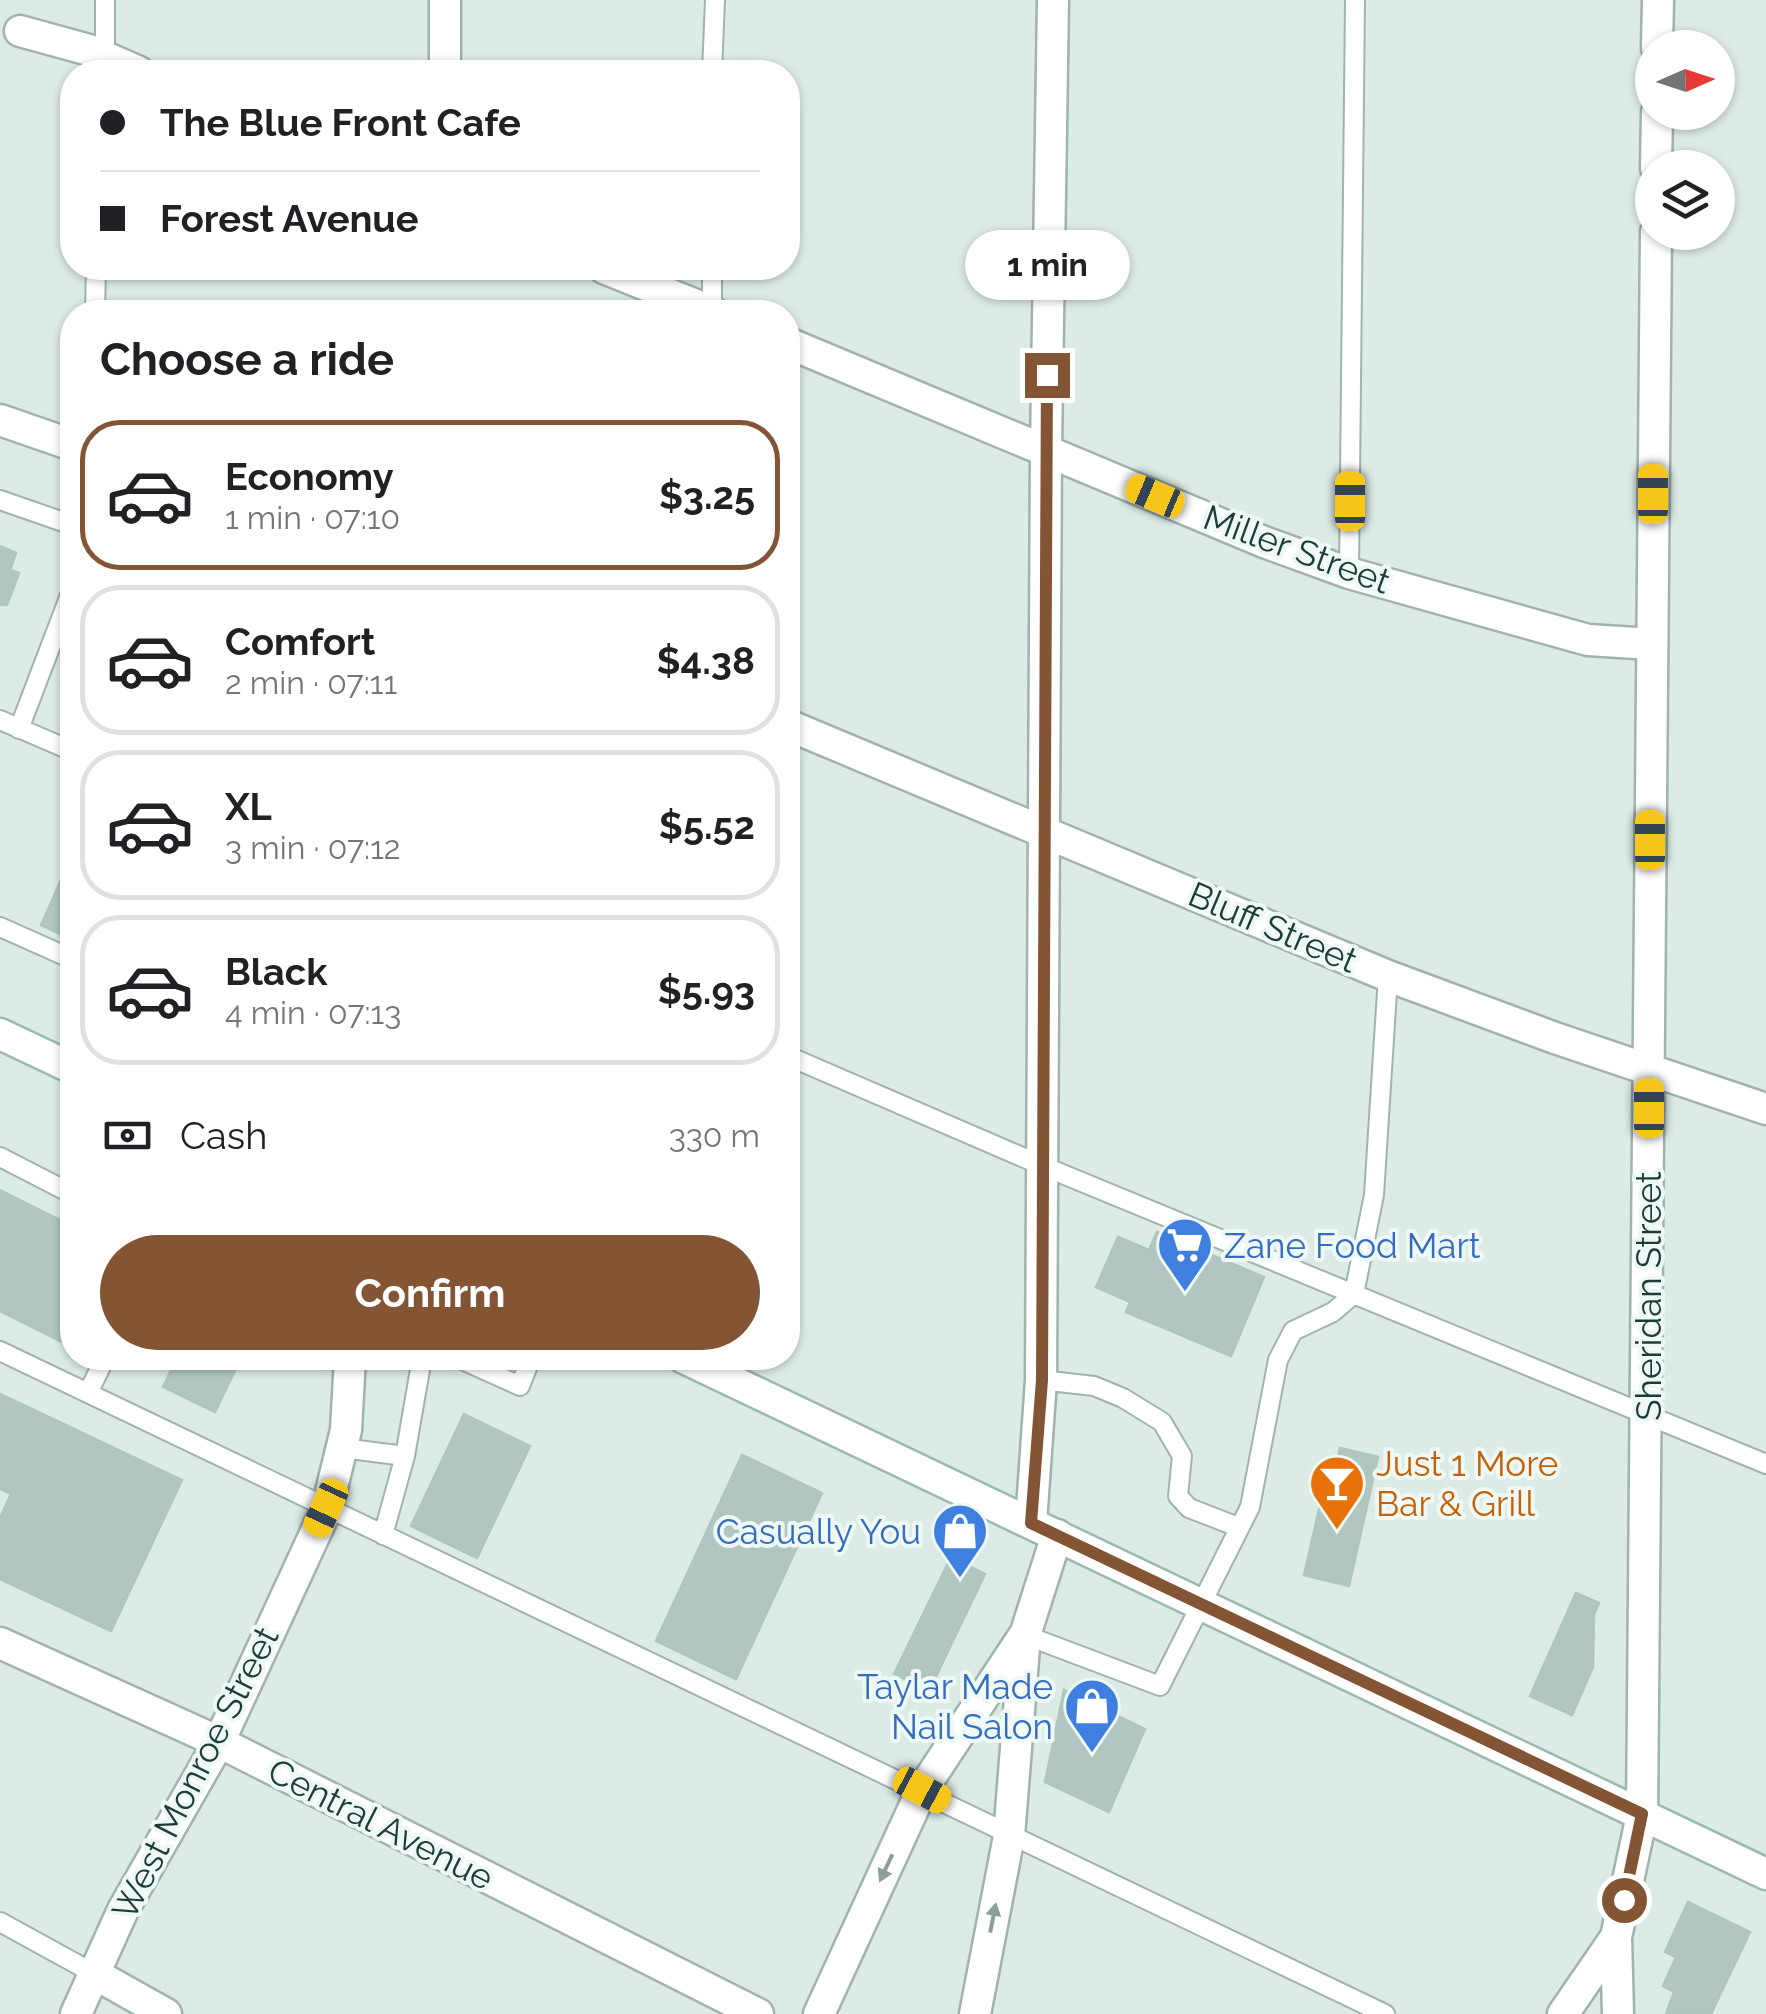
<!DOCTYPE html>
<html lang="en">
<head>
<meta charset="utf-8">
<style>
	body { margin:0; font-family:Raleway,sans-serif; background:#f6f6f6; color:#202124; height:100vh; display:flex; flex-direction:column; font-size:38px; white-space:nowrap }
	* { box-sizing:border-box; margin:0 }
	p { font-size:32px; color:#757577 }
	.icon { flex:none; width:55px; height:55px; fill:none; stroke:currentColor; stroke-width:2; stroke-linecap:round; stroke-linejoin:round }
	.map { position:relative; flex:1; overflow:hidden }
	.details { position:absolute; left:60px; top:300px; width:740px; height:1070px; display:flex; flex-direction:column; background:#fff; border-radius:40px; box-shadow:0 2px 8px #0004 }
	.details>* { flex:none }
	.hud { position:absolute; left:60px; top:60px; width:740px; height:220px; border-radius:40px; box-shadow:0 2px 8px #0004; display:grid; align-content:center; height:220px; padding:0 40px; background:#fff }
	.needle { width:65px; rotate:87deg }
	.fabs { position:absolute; left:1635px; top:30px; display:grid; gap:20px }
	.fabs a { display:grid; place-items:center; width:100px; height:100px; border-radius:50%; background:#fff; box-shadow:0 2px 8px #0004; font-size:50px }
	.end { position:absolute; width:45px; height:45px; margin:-22px; border:12px solid #845534; background:#fff; box-shadow:0 0 0 5px #fff }
	.from { border-radius:50% }
	.bubble { position:absolute; height:70px; border-radius:35px; background:#fff; box-shadow:0 2px 8px #0004; font-size:32px; font-weight:700; line-height:70px; text-align:center }
	.car { position:absolute; width:30px; height:60px; margin:-30px -15px; border-radius:12px; box-shadow:0 0 8px 2px #0007; background:linear-gradient(#f5c518 24%,#345 0 40%,#f5c518 0 76%,#345 0 86%,#f5c518 0) }
	.hud b { display:flex; align-items:center; gap:35px; height:95px; font-size:38px }
	.hud b+b { border-top:2px solid #e0e0e0 }
	.hud i { width:25px; height:25px; background:#202124 }
	ul { padding:0; list-style:none }
	li { display:flex; align-items:center; gap:30px; height:150px; margin:0 20px 15px; padding:0 20px; border:5px solid #e0e0e0; border-radius:40px }
	li div { flex:1 }
	li b { display:block; font-size:38px }
	li em { font-style:normal; font-weight:700 }
	li.selected { border-color:#845534 }
	li>.icon { width:90px; height:90px; stroke-width:1.5 }
	h2 { padding:0 40px; font-size:45px; line-height:120px }
	.pay { display:flex; align-items:center; gap:25px; height:110px; padding:0 40px; font-size:38px }
	.pay p { margin-inline-start:auto }
	.action { display:flex; gap:20px; margin-top:auto; padding:20px 40px }
	.action a { flex:1; height:115px; border-radius:60px; background:#845534; color:#fff; font-size:40px; font-weight:700; line-height:115px; text-align:center }
	.map>svg:first-child { display:block }
	.building { fill:#b2c6c1; stroke:#afc5c0; stroke-width:2.5 }
	.lines { fill:none; stroke-linecap:round; stroke-linejoin:round }
	.lane-casing { stroke:#a0b3af; stroke-width:22 }
	.street-casing { stroke:#a0b3af; stroke-width:35 }
	.secondary-casing { stroke:#9bb8b3; stroke-width:35 }
	.lane { stroke:#fff; stroke-width:18 }
	.street { stroke:#fff; stroke-width:30 }
	.secondary { stroke:#fff; stroke-width:30 }
	.oneway { fill:#8e9e9c }
	.route { stroke:#845534; stroke-width:12 }
	.labels { text-anchor:middle; dominant-baseline:central; stroke-width:8; stroke-linejoin:round; paint-order:stroke }
	.street-label { font-size:35px; fill:#1d3c39; stroke:#eef8f4 }
	.shop-label { font-size:35px; fill:#366cbe; stroke:#eef8f4; text-anchor:end }
	.food-label { font-size:35px; fill:#c56008; stroke:#eef8f4; text-anchor:start }
</style>
</head>
<body>
<div class="map">
<svg width="1766" height="2014" viewBox="0 0 1766 2014">
	<rect width="100%" height="100%" fill="#ddebe7"/>
	<path class="building" d="M0,546L16,553L10,570L19,573L7,605H0Z
		M72,855V939L41,925Z
		M0,1190L72,1226V1347L0,1311Z
		M1157,1232L1264,1277L1231,1356L1126,1312L1130,1302L1096,1287L1118,1237L1149,1250Z
		M177,1358H241L215,1412L163,1387Z
		M0,1394L182,1480L111,1631L0,1579V1518L11,1494L0,1489Z
		M464,1414L530,1446L477,1558L411,1526Z
		M1340,1448L1378,1457L1349,1586L1304,1575L1324,1488L1331,1490Z
		M742,1455L822,1493L736,1679L656,1641Z
		M951,1557L985,1574L929,1691L894,1674Z
		M1576,1593L1599,1603L1594,1615L1593,1667L1572,1715L1530,1696Z
		M1064,1690L1145,1729L1109,1812L1045,1782Z
		M1688,1902L1750,1932L1711,2014H1666L1674,1992L1663,1986L1676,1957L1665,1952Z"/>
	<g class="lines">
		<g class="lane-casing">
			<path id="lane" d="M105,62V0
				M712,72L715,0
				M712,268V312
				M95,312L96,268
				M0,500L72,525
				M1349,573L1355,0
				M0,720L72,751
				M19,729L72,590
				M0,927L72,959
				M788,1056L1043,1166L1766,1464
				M0,1157L72,1194
				M0,1351L1385,2014
				M458,1358L520,1386L531,1358
				M1041,1380L1094,1386L1123,1398L1162,1422L1182,1456L1178,1496L1189,1508L1238,1527
				M88,1393L105,1358
				M342,1448L405,1456L422,1358
				M383,1535L405,1456
				M1025,1635L1160,1686L1250,1507L1278,1360L1293,1331L1333,1312L1354,1294L1374,1195L1388,976
				M0,1922L93,1973"/>
		</g>
		<g class="street-casing">
			<path id="street" d="M20,31L89,50L139,72
				M1657,48L1658,0
				M445,72V0
				M1656,168L1657,112
				M604,268L713,312
				M788,343L1264,542L1349,573L1588,640L1652,644
				M0,420L72,445
				M788,725L1388,976L1555,1038L1766,1109
				M1031,1523L1041,1380L1046,450L1053,0
				M0,1643L219,1742L758,2014
				M93,1973L166,2014
				M76,2014L123,1910L219,1742L327,1508L346,1430L350,1358
				M819,2014L922,1790L1023,1637
				M975,2014L1009,1836L1025,1635L1057,1535
				M1563,2014L1616,1937
				M1618,2014L1616,1937L1642,1815L1656,232"/>
		</g>
		<g class="secondary-casing">
			<path id="secondary" d="M0,1034L72,1068
				M684,1358L1766,1874"/>
		</g>
		<use href="#lane" class="lane"/>
		<use href="#street" class="street"/>
		<use href="#secondary" class="secondary"/>
	</g>
	<defs><path id="oneway-solid" d="M-6-.8H1V-3.2L6.5 0L1 3.2V.8H-6Z" transform="scale(2.5)"/></defs>
	<g class="oneway">
		<use href="#oneway-solid" transform="translate(886 1868) rotate(115)"/>
		<use href="#oneway-solid" transform="translate(993 1918) rotate(-79)"/>
	</g>
	<g class="lines">
		<path class="route" d="M1047,375L1042,1380L1031,1523L1642,1814L1624,1900"/>
	</g>
	<defs>
		<g id="supermarket-pin" transform="scale(2.875)"><path d="M0 17L-7.5 6A9.5 9.5 0 1 1 7.5 6Z" fill="#3f7fe0" stroke="#eef8f4"/><path d="M-6-5.5h2.5l.6 2H6L4.5 2H-2.5L-4.4-4H-6ZM-1.5 3.2a1.3 1.3 0 1 0 .1 0ZM3 3.2a1.3 1.3 0 1 0 .1 0Z" fill="#fff"/></g>
		<g id="bar-pin" transform="scale(2.875)"><path d="M0 17L-7.5 6A9.5 9.5 0 1 1 7.5 6Z" fill="#e8710a" stroke="#eef8f4"/><path d="M-6-5H6L.8 .8V4.5H3.5V6h-7V4.5H-.8V.8Z" fill="#fff"/></g>
		<g id="shop-pin" transform="scale(2.875)"><path d="M0 17L-7.5 6A9.5 9.5 0 1 1 7.5 6Z" fill="#3f7fe0" stroke="#eef8f4"/><path d="M-5-2.5h2.3a2.7 3.5 0 0 1 5.4 0H5L5.5 6h-11ZM-1.5-2.5h3a1.5 2.3 0 0 0-3 0Z" fill="#fff"/></g>
	</defs>
	<g fill-rule="evenodd">
		<use href="#supermarket-pin" x="1185" y="1245"/>
		<use href="#bar-pin" x="1337" y="1483"/>
		<use href="#shop-pin" x="960" y="1531"/>
		<use href="#shop-pin" x="1092" y="1706"/>
	</g>
	<g class="labels">
		<g class="street-label">
			<text transform="translate(1297 549) rotate(20)">Miller Street</text>
			<text transform="translate(1273 927) rotate(23)">Bluff Street</text>
			<text transform="translate(1648 1296) rotate(-90)">Sheridan Street</text>
			<text transform="translate(195 1773) rotate(-63)">West Monroe Street</text>
			<text transform="translate(381 1824) rotate(27)">Central Avenue</text>
		</g>
		<g class="shop-label">
			<text x="1224" y="1245" text-anchor="start">Zane Food Mart</text>
			<text x="921" y="1531">Casually You</text>
			<text x="1053" y="1686">Taylar Made<tspan x="1053" dy="40">Nail Salon</tspan></text>
		</g>
		<g class="food-label">
			<text x="1376" y="1463">Just 1 More<tspan x="1376" dy="40">Bar &amp; Grill</tspan></text>
		</g>
	</g>
</svg>
<div class="fabs">
<a><svg class="needle" viewBox="-14 -14 28 28"><path d="M0-13l5 13h-10z" fill="#e53935"/><path d="M0 13l5-13h-10z" fill="#757577"/></svg></a>
<a><svg class="icon" aria-label="layers" viewBox="0 0 24 24"><path d="M12 4l9 5-9 5-9-5zM3 14l9 5 9-5"/></svg></a>
</div>
<i class="end from" style="left:1624px;top:1900px"></i>
<i class="end" style="left:1047px;top:375px"></i>
<div class="bubble" style="left:965px;top:230px;width:165px">1 min</div>
<i class="car" style="left:1653px;top:494px;rotate:0deg"></i>
<i class="car" style="left:1155px;top:496px;rotate:293deg"></i>
<i class="car" style="left:1350px;top:501px;rotate:0deg"></i>
<i class="car" style="left:1650px;top:840px;rotate:0deg"></i>
<i class="car" style="left:1649px;top:1108px;rotate:0deg"></i>
<i class="car" style="left:326px;top:1508px;rotate:205deg"></i>
<i class="car" style="left:922px;top:1790px;rotate:118deg"></i>
<div class="hud">
<b><i class="from"></i>The Blue Front Cafe</b>
<b><i></i>Forest Avenue</b>
</div>
<section class="details">
<h2>Choose a ride</h2>
<ul>
<li class="selected"><svg class="icon" aria-label="car" viewBox="0 0 24 24"><path d="M5 17H2v-5l4-1 3-4h7l3 4 3 1v5h-3M9 17h6M6 11h13"/><circle cx="7" cy="17" r="2"/><circle cx="17" cy="17" r="2"/></svg><div><b>Economy</b><p>1 min · 07:10</p></div><em>$3.25</em></li>
<li><svg class="icon" aria-label="car" viewBox="0 0 24 24"><path d="M5 17H2v-5l4-1 3-4h7l3 4 3 1v5h-3M9 17h6M6 11h13"/><circle cx="7" cy="17" r="2"/><circle cx="17" cy="17" r="2"/></svg><div><b>Comfort</b><p>2 min · 07:11</p></div><em>$4.38</em></li>
<li><svg class="icon" aria-label="car" viewBox="0 0 24 24"><path d="M5 17H2v-5l4-1 3-4h7l3 4 3 1v5h-3M9 17h6M6 11h13"/><circle cx="7" cy="17" r="2"/><circle cx="17" cy="17" r="2"/></svg><div><b>XL</b><p>3 min · 07:12</p></div><em>$5.52</em></li>
<li><svg class="icon" aria-label="car" viewBox="0 0 24 24"><path d="M5 17H2v-5l4-1 3-4h7l3 4 3 1v5h-3M9 17h6M6 11h13"/><circle cx="7" cy="17" r="2"/><circle cx="17" cy="17" r="2"/></svg><div><b>Black</b><p>4 min · 07:13</p></div><em>$5.93</em></li>
</ul>
<div class="pay"><svg class="icon" aria-label="cash" viewBox="0 0 24 24"><path d="M3 7h18v10H3z"/><circle cx="12" cy="12" r="2"/></svg>Cash<p>330 m</p></div>
<div class="action"><a>Confirm</a></div>
</section>
</div>
</body>
</html>
